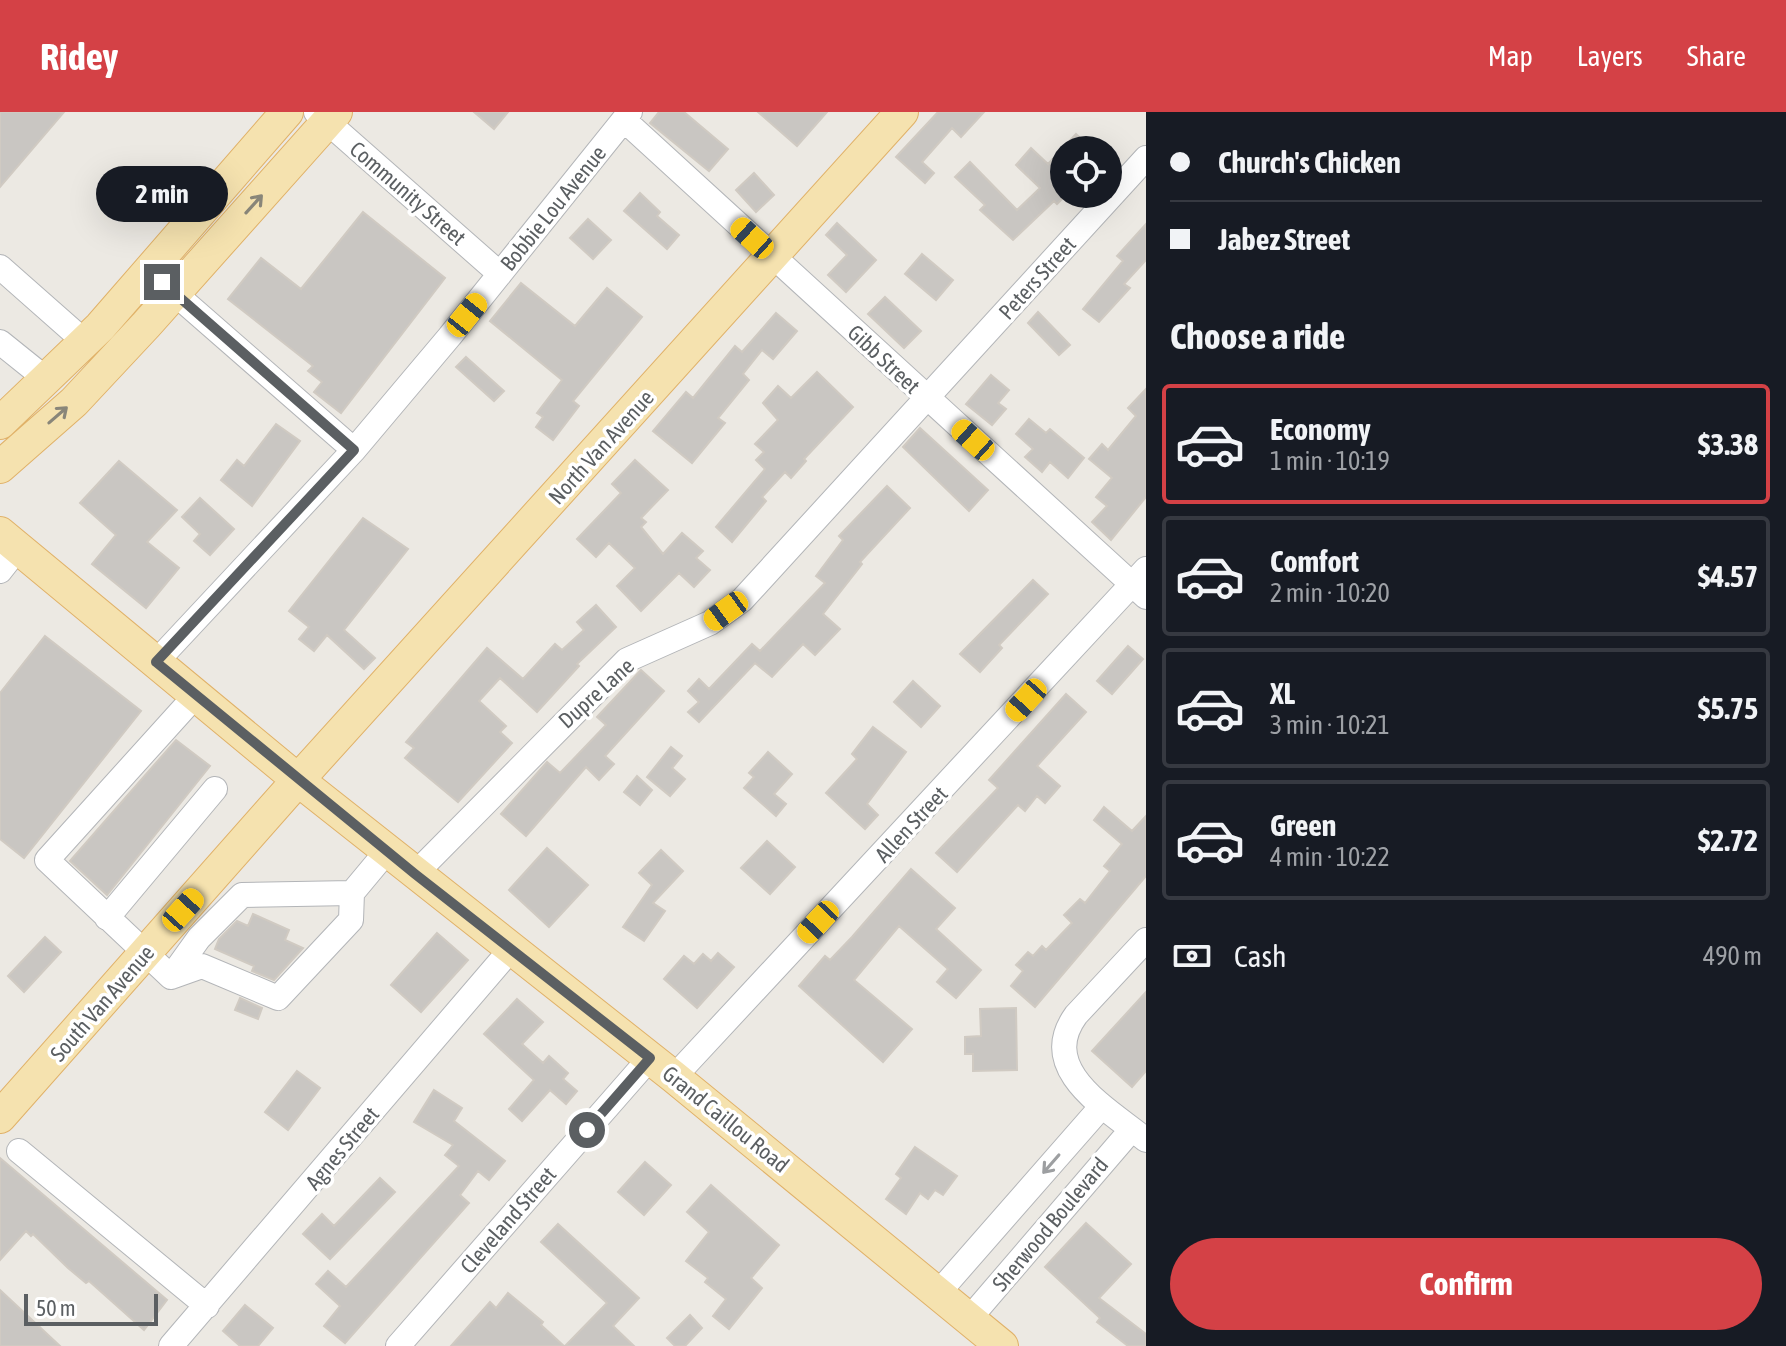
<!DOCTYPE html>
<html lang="en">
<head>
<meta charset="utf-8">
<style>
	body { margin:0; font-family:"Asap Condensed",sans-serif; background:#242831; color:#f1f3f6; height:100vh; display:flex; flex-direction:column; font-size:30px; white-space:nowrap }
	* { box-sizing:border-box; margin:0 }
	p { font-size:26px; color:#9ea1a6 }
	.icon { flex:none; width:44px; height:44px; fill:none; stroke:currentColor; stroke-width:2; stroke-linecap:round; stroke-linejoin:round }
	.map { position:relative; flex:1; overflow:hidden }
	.panel { display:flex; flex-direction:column; background:#171b24; width:640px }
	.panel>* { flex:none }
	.guide { display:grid; align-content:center; height:176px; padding:0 24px; background:#171b24 }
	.tools { position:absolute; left:1050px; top:24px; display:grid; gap:16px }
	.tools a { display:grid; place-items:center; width:72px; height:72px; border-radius:50%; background:#171b24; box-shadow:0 8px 32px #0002; font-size:40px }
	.scale { position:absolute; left:24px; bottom:20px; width:134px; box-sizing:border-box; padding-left:8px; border:4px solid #5b5f62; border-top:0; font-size:22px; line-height:28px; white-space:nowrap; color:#5b5f62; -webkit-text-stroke:6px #fff; paint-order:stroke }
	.end { position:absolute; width:36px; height:36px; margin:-18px; border:10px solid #5b5f62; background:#fff; box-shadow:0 0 0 4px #fff }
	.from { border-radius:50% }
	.bubble { position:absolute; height:56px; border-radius:28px; background:#171b24; box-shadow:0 8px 32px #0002; font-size:26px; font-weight:700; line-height:56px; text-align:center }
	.car { position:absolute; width:24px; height:48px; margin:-24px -12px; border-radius:10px; box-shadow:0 0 6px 2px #0007; background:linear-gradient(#f5c518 24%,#345 0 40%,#f5c518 0 76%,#345 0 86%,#f5c518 0) }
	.guide b { display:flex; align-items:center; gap:28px; height:76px; font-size:30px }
	.guide b+b { border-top:2px solid #363941 }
	.guide i { width:20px; height:20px; background:#f1f3f6 }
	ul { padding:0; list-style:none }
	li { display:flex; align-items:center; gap:24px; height:120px; margin:0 16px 12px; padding:0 8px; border:4px solid #363941; border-radius:8px }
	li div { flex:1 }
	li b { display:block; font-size:30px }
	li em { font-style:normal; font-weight:700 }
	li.current { border-color:#d44146 }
	li>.icon { width:72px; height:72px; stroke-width:1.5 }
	h2 { padding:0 24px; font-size:36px; line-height:96px }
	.pay { display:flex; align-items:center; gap:20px; height:88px; padding:0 24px; font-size:30px }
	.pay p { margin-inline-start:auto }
	.cta { display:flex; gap:16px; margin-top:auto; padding:16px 24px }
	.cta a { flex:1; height:92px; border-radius:48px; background:#d44146; color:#fff; font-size:32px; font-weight:700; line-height:92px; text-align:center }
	header { display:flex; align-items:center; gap:48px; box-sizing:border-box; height:112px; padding:0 40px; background:#d44146; color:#fff }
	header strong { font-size:38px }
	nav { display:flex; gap:44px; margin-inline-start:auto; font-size:28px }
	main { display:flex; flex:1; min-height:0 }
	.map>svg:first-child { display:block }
	.building { fill:#c9c6c2; stroke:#d0cac2; stroke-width:2 }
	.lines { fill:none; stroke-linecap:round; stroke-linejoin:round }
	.minor-casing { stroke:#b3b5b8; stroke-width:26 }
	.major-casing { stroke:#e0b168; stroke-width:34 }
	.minor { stroke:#fff; stroke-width:24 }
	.major { stroke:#f5e2af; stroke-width:32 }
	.oneway { stroke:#898679 }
	.oneway2 { stroke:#9d9fa1 }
	.route { stroke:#5b5f62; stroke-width:10 }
	.labels { text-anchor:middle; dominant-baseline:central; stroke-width:7; stroke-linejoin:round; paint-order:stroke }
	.street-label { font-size:22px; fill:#5b5f62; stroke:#fff }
</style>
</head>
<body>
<header>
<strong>Ridey</strong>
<nav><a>Map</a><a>Layers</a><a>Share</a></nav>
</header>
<main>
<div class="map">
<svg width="1146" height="1234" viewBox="0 0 1146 1234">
	<rect width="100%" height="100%" fill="#ece9e3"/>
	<path class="building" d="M0,0H64L0,75Z
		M474,0H508L494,17Z
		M659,0H684L728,37L709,59L650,11Z
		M758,0H827L797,34Z
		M938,0H984L961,25L952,16L922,50L934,61L925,71L896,45Z
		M1076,22L1093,38H1064V85L1057,92L1054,89L1013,128L980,98L985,93L955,65L970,50L1017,98L1040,76L1016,53L1031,36L1048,52Z
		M754,61L774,83L756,100L736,78Z
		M640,81L660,100L657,104L679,123L667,137L624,99Z
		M363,100L445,166L341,301L314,280L322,270L308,259L313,254L228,187L261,146L301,177Z
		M588,107L611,128L593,147L570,126Z
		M837,111L876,148L846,180L828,163L847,143L826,123Z
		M1146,112V148L1124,172L1130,176L1099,210L1083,197L1123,149L1117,144Z
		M922,142L953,168L936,188L905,162Z
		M521,171L575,214L607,176L642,205L573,289L579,294L553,328L536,315L543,305L537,301L562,268L490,209Z
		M885,185L921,219L904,236L868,202Z
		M1038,200L1070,233L1059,243L1028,211Z
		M776,201L797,219L773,247L762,238L743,262L749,268L718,306L725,311L692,351L653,319L686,280L693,286L735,234L742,240Z
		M466,245L504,279L494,289L456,255Z
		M817,260L853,295L804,347L806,349L791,366L785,360L762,385L766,389L732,430L716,415L765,357L756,348L764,340L755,332L778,308L763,291L778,274L791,286Z
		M991,263L1009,278L998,291L1006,297L992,313L966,292Z
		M1146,277V385L1111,428L1092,410L1107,394L1096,385L1112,366L1089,347L1102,332L1108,338L1136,304L1128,296Z
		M1029,307L1046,321L1050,317L1084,346L1068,366L1050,350L1042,360L1025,345L1033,337L1016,322Z
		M276,312L300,329L252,394L221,368L237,348L244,354Z
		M920,316L988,378L969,399L903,335Z
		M635,348L668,378L641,406L646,410L641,415L663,442L682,421L703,439L696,446L710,458L694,475L679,461L641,499L617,474L635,456L609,431L596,445L577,427L621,381L612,372Z
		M119,349L177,398L147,430L179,456L146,496L92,452L116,423L80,391Z
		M887,374L910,396L860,450L862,452L823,502L840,517L815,543L803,532L772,565L755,551L699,610L688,600L699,590L688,579L699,567L709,577L752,532L760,539L825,471L816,464L843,428L839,424Z
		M200,386L234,417L210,443L194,429L200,422L182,405Z
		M363,406L408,437L344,518L375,546L364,557L327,523L314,539L299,527L309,515L289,499Z
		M1033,468L1048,482L999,533L1002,536L980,560L960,542Z
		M596,493L616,515L577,552L579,554L537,600L500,566L479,589L506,614L500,620L512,631L458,690L405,646L414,636L406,630L487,536L523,567L555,532L562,538L584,518L577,510Z
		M45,524L141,599L24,746L0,727V581Z
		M1128,534L1143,547L1112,582L1097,569Z
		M641,558L664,579L605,644L614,652L599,668L586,655L526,724L501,702L547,650L560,661L606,613L597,605Z
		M913,569L940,594L921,615L894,590Z
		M1066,582L1086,600L1037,654L1060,674L1045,691L1037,684L1025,699L1018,693L957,760L936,741L998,676L989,668Z
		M873,615L906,640L867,692L878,703L865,717L826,681L857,647L852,642Z
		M176,628L210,654L107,783L70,749Z
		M671,635L682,644L672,656L685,667L670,684L647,665Z
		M768,640L792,662L774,682L786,692L776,704L744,676L754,665L749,661Z
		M637,664L652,678L640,693L624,680Z
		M1104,695L1132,719L1146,704V764L1035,895L1011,874L1023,859L1016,853L1028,840L1033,844L1042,834L1046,838L1072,811L1064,803L1080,787L1085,791L1110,759L1104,754L1122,732L1094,708Z
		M767,729L795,755L770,782L741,756Z
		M547,736L588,773L549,815L509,778Z
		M661,738L683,759L653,791L665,799L644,829L623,815L652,773L639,761Z
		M911,757L955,796L936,817L981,858L956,886L937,870L948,857L899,814L854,868L912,917L883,950L799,874L825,844L830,848L852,825Z
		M253,802L289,818L285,828L303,836L274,868L252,859L254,854L215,837L219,827L237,809L248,814Z
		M437,821L468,848L421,900L391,873Z
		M45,825L61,840L24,880L8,864Z
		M718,841L734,855L697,896L664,867L684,844L694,852L703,842L711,849Z
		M1146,880V959L1132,975L1092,939Z
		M240,886L262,896L258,907L235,898Z
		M517,887L543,910L522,932L543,951L549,944L568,961L563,967L577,979L566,992L550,978L522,1009L509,997L534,968L484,922Z
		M1016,896L1017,958L973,959V942H965V925L981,924L980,897Z
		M297,959L320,976L288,1018L265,1000Z
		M434,978L462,996L454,1009L505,1049L489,1068L478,1059L460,1083L469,1091L345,1231L324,1214L340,1194L316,1172L328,1159L346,1175L459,1054L445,1043L453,1033L414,1010Z
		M915,1035L957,1064L943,1083L935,1078L928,1087L920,1081L906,1102L886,1087L901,1066L896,1062Z
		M0,1046L167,1188L144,1218L89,1169L86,1171L68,1156L33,1122L31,1124L26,1119L0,1148Z
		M645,1050L671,1073L644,1103L618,1080Z
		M380,1066L395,1080L330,1147L303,1122L322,1102L334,1114Z
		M711,1073L779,1133L751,1166L762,1176L729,1217L713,1204L726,1187L705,1170L708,1166L686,1149L709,1120L687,1100Z
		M1086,1111L1131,1152L1099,1186L1146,1222V1234H1128L1097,1210L1100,1206L1045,1155Z
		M558,1112L639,1186L613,1214L634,1234H565L607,1191L541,1130Z
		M0,1178L60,1234H0Z
		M508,1181L543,1210L541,1213L564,1234H451L490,1190L496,1196Z
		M245,1193L273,1216L258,1234H240L223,1219Z
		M690,1203L702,1216L685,1234H675L667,1226Z"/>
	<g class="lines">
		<g class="minor-casing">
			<path id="minor" d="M316,0L500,162
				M624,8L1146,485
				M0,155L85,230
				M149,159L354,338
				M0,230L46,267
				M0,459L18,436
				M156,550L354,338L450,224L630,0
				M196,583L47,748L171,865L202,854L278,886L351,808L352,781L387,739
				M415,762L627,548L710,511L742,488L1146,46
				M107,806L215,677
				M1146,828L1076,903C1036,958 1108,997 1146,1028
				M171,865L199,826L242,783L352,781
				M674,965L1146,457
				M19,1039L207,1194
				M939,1180L1102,994
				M969,1207L1132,1017
				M171,1234L512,836
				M398,1234L650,946"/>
		</g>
		<g class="major-casing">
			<path id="major" d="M0,311L100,215L287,0
				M0,355L74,290L146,213L336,0
				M0,421L298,668L674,965L1002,1234
				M0,1005L298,668L902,0"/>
		</g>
		<use href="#minor" class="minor"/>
		<use href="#major" class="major"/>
	</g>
	<defs><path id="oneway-shaft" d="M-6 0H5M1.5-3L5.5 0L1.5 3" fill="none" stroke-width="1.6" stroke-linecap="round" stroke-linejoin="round" transform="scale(2)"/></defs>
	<g class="oneway">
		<use href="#oneway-shaft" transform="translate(254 92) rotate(-48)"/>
		<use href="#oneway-shaft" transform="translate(58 303) rotate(-41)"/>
	</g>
	<use class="oneway2" href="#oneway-shaft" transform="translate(1051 1052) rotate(131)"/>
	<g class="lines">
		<path class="route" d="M162,170L354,338L156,550L415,762L650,946L587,1018"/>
	</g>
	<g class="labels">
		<g class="street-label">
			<text transform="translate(408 81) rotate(41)">Community Street</text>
			<text transform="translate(553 96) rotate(-51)">Bobbie Lou Avenue</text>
			<text transform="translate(1037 166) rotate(-48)">Peters Street</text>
			<text transform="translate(884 247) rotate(43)">Gibb Street</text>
			<text transform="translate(601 335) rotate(-48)">North Van Avenue</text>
			<text transform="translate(596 581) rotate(-42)">Dupre Lane</text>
			<text transform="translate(911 712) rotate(-47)">Allen Street</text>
			<text transform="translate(102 891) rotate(-49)">South Van Avenue</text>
			<text transform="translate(726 1007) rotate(39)">Grand Caillou Road</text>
			<text transform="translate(342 1036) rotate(-50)">Agnes Street</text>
			<text transform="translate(508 1108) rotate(-49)">Cleveland Street</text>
			<text transform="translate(1050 1112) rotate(-50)">Sherwood Boulevard</text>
		</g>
	</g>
</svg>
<div class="tools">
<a><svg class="icon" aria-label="locate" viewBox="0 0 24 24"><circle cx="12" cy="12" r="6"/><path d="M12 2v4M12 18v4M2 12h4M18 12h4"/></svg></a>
</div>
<div class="scale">50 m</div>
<i class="end from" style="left:587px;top:1018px"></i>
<i class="end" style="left:162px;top:170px"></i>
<div class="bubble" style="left:96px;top:54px;width:132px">2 min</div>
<i class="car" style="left:752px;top:126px;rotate:312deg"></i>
<i class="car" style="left:467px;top:203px;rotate:39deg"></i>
<i class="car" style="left:973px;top:328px;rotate:312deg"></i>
<i class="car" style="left:726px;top:499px;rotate:234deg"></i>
<i class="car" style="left:1026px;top:588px;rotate:222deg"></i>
<i class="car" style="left:183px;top:798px;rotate:42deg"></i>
<i class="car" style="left:818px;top:810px;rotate:223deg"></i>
</div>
<section class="panel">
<div class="guide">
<b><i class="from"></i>Church's Chicken</b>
<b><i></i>Jabez Street</b>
</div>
<h2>Choose a ride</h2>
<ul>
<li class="current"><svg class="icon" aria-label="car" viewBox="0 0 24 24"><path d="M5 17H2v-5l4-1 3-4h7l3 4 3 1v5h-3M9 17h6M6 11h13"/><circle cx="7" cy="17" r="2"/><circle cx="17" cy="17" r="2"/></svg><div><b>Economy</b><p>1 min · 10:19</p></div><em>$3.38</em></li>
<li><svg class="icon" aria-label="car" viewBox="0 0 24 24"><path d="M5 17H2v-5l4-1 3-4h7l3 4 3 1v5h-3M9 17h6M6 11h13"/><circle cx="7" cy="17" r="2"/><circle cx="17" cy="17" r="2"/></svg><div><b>Comfort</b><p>2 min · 10:20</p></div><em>$4.57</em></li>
<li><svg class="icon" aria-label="car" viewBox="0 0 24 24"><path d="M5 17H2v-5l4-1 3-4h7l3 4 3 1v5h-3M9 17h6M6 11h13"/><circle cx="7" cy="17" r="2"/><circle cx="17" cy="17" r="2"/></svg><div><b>XL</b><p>3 min · 10:21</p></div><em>$5.75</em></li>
<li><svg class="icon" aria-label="car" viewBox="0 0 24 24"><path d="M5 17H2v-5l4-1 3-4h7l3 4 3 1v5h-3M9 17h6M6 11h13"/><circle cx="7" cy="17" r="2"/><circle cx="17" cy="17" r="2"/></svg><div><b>Green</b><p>4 min · 10:22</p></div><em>$2.72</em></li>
</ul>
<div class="pay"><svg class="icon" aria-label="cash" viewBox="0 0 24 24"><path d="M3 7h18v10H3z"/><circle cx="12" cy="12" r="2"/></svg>Cash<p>490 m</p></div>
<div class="cta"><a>Confirm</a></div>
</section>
</main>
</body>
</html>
